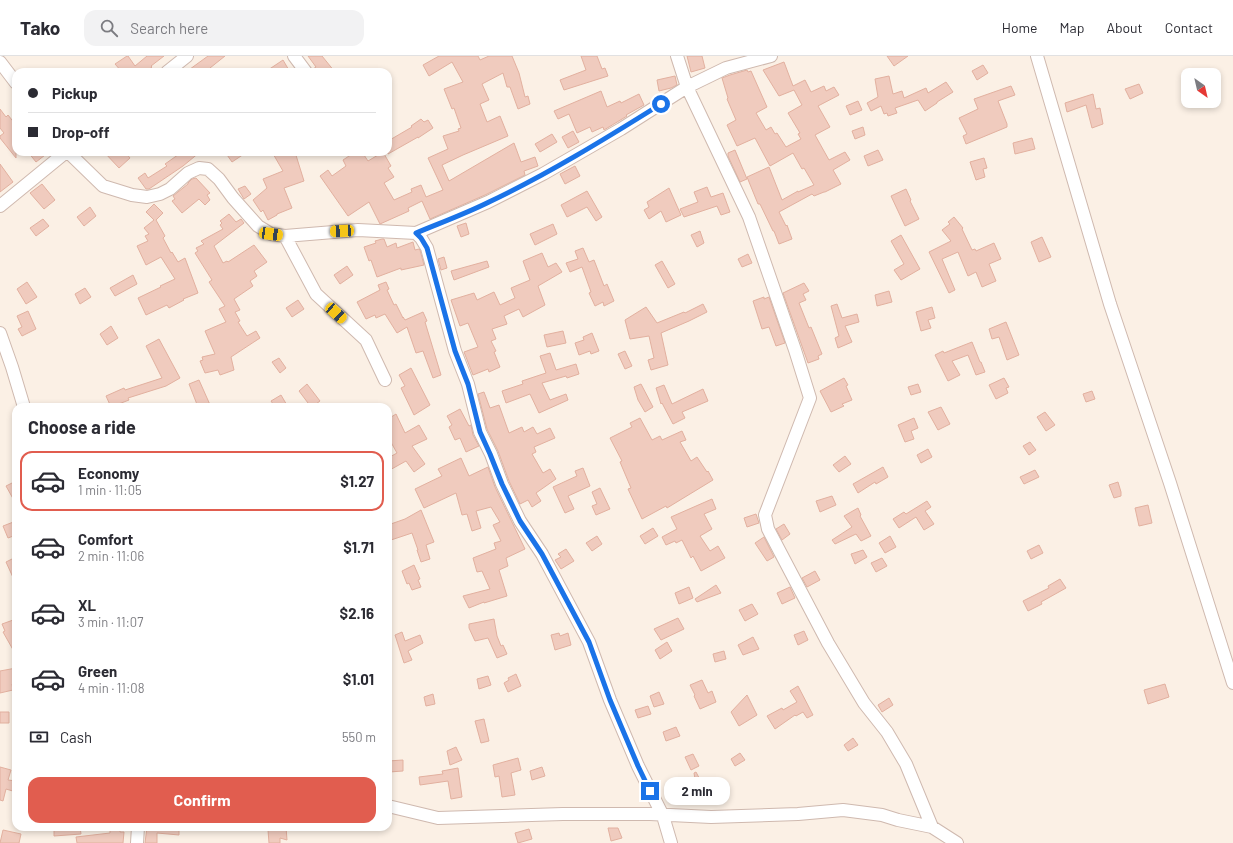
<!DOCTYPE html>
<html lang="en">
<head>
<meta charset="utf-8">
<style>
	body { margin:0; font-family:Barlow,sans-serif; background:#f2f2f3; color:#2b2b33; height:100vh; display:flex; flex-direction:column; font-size:15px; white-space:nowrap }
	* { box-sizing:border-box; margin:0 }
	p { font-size:13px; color:#7c7c81 }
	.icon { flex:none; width:22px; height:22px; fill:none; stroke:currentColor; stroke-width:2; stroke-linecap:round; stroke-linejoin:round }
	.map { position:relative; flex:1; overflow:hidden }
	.sheet { position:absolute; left:12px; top:347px; width:380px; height:428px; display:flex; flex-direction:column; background:#fff; border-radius:12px; box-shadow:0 2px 6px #0003 }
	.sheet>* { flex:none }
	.guide { position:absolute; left:12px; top:12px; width:380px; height:88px; border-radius:12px; box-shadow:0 2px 6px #0003; display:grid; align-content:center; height:88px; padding:0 16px; background:#fff }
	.needle { width:26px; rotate:146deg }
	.controls { position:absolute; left:1181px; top:12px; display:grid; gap:8px }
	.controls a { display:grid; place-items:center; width:40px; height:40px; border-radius:8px; background:#fff; box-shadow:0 2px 6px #0003; font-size:20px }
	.end { position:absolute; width:18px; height:18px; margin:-9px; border:5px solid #1a73e8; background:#fff; box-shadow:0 0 0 2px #fff }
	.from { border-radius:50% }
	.bubble { position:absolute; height:28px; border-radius:12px; background:#fff; box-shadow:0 2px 6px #0003; font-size:13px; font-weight:700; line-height:28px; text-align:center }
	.car { position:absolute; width:12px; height:24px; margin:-12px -6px; border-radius:5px; box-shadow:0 0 3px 1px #0007; background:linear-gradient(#f5c518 24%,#345 0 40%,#f5c518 0 76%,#345 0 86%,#f5c518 0) }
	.guide b { display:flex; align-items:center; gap:14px; height:38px; font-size:15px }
	.guide b+b { border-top:1px solid #e1e1e2 }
	.guide i { width:10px; height:10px; background:#2b2b33 }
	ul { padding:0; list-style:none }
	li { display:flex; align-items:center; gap:12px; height:60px; margin:0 8px 6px; padding:0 8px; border:2px solid transparent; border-radius:12px }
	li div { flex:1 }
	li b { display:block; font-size:15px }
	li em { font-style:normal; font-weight:700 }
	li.active { border-color:#e15d4f }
	li>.icon { width:36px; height:36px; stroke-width:1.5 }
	h2 { padding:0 16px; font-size:18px; line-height:48px }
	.pay { display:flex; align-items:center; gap:10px; height:44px; padding:0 16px; font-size:15px }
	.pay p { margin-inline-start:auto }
	.action { display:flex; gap:8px; margin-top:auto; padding:8px 16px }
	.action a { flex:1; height:46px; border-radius:12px; background:#e15d4f; color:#fff; font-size:16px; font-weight:700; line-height:46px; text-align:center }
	header { display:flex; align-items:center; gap:24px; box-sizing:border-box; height:56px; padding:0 20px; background:#fff; border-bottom:1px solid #e1e1e2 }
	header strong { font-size:19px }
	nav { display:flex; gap:22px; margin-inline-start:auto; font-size:14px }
	.search { width:280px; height:36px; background:#f2f2f3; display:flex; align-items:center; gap:10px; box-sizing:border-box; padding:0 14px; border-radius:12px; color:#7c7c81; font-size:15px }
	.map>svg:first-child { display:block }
	.building { fill:#f0cbbe; stroke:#e2b09f }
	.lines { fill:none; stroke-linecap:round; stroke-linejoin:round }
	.street-casing { stroke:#cfb9af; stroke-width:14 }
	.street { stroke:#fff; stroke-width:12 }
	.route { stroke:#1a73e8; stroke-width:5 }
</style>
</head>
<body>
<header>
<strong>Tako</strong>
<div class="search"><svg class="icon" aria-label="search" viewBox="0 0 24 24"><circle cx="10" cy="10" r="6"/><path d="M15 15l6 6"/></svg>Search here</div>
<nav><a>Home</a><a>Map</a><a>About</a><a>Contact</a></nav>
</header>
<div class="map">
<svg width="1233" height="787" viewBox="0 0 1233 787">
	<rect width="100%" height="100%" fill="#fbf0e5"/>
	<path class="building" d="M127,0H128L135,10L147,0H164L151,10L152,11L146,16H122L115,8Z
		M208,0H225L210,12L213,16H186Z
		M308,0H322L335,16H313V13L316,11Z
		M439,0H478L480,4L489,0H512L519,17L525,41L528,40L530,48L518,53L510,31H507L503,17L482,28L489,44L480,48L487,66L500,60L508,80L463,99L442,109L449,125L514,87L521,106L535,101L538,110L524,115L525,119L485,139L430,163L422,145L408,152L409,155L380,168L369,146L348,160L320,120L328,114L332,120L346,110L343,104L355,96H362L368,105L383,96L391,110L388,112L394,121L384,127L394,144L412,136L411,133L421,129L426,141L443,134L428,102L448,93L443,80L459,75L458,73L461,72L454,52L452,53L444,33L463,26L452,6L429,20L423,9Z
		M581,0H597L602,13L605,12L608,20L564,34L560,24L586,14Z
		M687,0H702L705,12L691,16Z
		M887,0H908L894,10Z
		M283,4L290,16H265Z
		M784,6L793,30L805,24L811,36L824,30L826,35L834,31L839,39L818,50L830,71L815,79L829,104L845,96L850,104L833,114L841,128L825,136H824L814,140L812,138L779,156L786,170L787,169L792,183L779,188L774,175H773L760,148H758L747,121L769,111L782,144L798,135V136L814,129L804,112L802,113L793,97L770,110L755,82L737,90L727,69L736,64L727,43L728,42L722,22L730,19L747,14L748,16L751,15L767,51L756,57L766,74L771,71L775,78L777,77L786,91L801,83L798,78L800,77L788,57L802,49L794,34L779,40L763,14Z
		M983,9L988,17L977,24L972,15Z
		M675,20L677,29L671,32L659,35L657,24Z
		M889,20L893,38L902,35L904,42L926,32L928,37L946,26L953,36L937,46V47L925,55L918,44L895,52L897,57L888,60L887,57L884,58L881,50L871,55L867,47L878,41L875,23Z
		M1139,28L1143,37L1130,43L1125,33Z
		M1011,30L1015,39L998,45L1007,68V71L966,88L963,80L967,78L959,62L978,53L974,43Z
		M601,35L607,51L620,45L621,47L639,38L644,49L626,59L627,60L604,74L603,71L592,76L590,71L577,77L569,58L558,63L554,55Z
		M1093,38L1096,53L1100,52L1103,68L1092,72L1086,49L1067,56L1065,47Z
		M858,45L862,54L850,59L846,50Z
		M0,53L6,61L8,59L16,69V102L0,82V80L4,77L0,72Z
		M421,63L424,66L428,64L433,72L418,82V81L388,98V85L412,71L411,70Z
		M863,71L865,79L855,83L852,75Z
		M573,75L579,86L568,92L562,81Z
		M552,78L557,86L540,96L535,88Z
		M1032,82L1035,93L1015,98L1013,87Z
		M735,94L747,123L740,126L728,100V97Z
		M878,94L883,104L868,110L864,100Z
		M28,96H49L36,106Z
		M104,96H125L130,102L119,112Z
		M182,96H200L183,110L149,133H146L138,122L145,117L148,122L167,110L165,108Z
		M225,96H247L232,106Z
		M272,96H295L304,125L284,132L292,152L277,158V159L268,164L263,154L261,156L253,144L267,132L263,123L283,115Z
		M984,102L987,112L983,113L985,121L976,124L970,106Z
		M0,108L13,126L0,136Z
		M575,110L580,120L565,128L560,118Z
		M196,122L210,137L207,139L210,144L205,149L199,143L182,157L172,145L175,143L173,140L188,128V127L192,123Z
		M42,128L55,144L44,153L30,137Z
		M245,130L251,138L244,143L238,133Z
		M707,131L711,141L723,137L730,156L721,159L717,150L684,161L680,153L698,146L694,136Z
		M669,132L681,159L666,166L661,155L649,163L644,154L649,151L647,146Z
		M906,133L911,144L910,145L919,163L905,170L891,140Z
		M587,135L602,161L596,165L587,151L567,161L561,149Z
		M154,148L163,157L156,164L165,180L163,182L171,197L172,196L178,206L185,202L198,237L183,243L184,244L169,252L167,249L146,259L138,242L161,231L160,230L175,223L161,201L146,209L137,190L148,185L145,180L149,178L144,172L154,164L146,156Z
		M90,151L96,160L84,170L77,161Z
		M229,158L236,166L241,163L244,167L214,190L223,207L227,205L228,206L254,189L267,206L254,215L257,220L250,225L253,230L234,243L240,254L235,256L240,265L238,266L247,280L256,275L260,282L231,301L234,314L220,319L218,314L205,317L200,305L203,304L202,301L215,298L205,275L226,266L219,253L225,250L209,226L212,224L195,197L198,195L196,192L204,188L201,185L223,173L220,169L222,167L220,165Z
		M954,161L963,172L962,173L972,194L975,193L976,195L994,187L1001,203L989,208L996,225L982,231L976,216L968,220L958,196L942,203L955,234L949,237L929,196L951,185L942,174L950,168L948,166Z
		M43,163L49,170L36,180L30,172Z
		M466,167L469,178L461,181L457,170Z
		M553,168L557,178L535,189L530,178Z
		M700,175L704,187L697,191L691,179Z
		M901,179L920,213L901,224L894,214L904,208L891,185Z
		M1042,181L1051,201L1039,206L1031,186Z
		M382,183H384L387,191L396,187L397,192L413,186L415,194L419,193L420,194L424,209L401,214V212L377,221L371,204L369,205L364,191L376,187L375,185Z
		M583,192L589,206L594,204L604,230L607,228L614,245L604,250L603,246L595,250L589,237L591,236L582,211L570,216L566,207L578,203L575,195Z
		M542,197L548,211L556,207L562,216L538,230L545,249L523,261L519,253L504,260L507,268L492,273L496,283L491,285L496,295L494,296L500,311L489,316L488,313L473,319L464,296L478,291L468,267L460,270L451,244L474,237L477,244L494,236L500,249L515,242L511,232L530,224L523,205Z
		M748,198L752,207L742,211L738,203Z
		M444,201L447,212L441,214L438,203Z
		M487,205L489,211L454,224L451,215Z
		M662,205L675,228L668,232L655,209Z
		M347,210L353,219L340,228L334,219Z
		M133,219L137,228L115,240L110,232Z
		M27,226L37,241L26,248L17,233Z
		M386,226L389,233L387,234L394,249L396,248L403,262V261L405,264L423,256L427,265L425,266L441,319L433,322L423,295L416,297L407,271L397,277L385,258L376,262L375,259L366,263L357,246L380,234L378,229Z
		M804,227L809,235L803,238L806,244L799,247L809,272L811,271L822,298L818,300L819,303L808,307L783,237Z
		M85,232L91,241L80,248L75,238Z
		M889,235L892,246L877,250L875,239Z
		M764,241V243L769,241L785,287L776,290L769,271L762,273L753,245Z
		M298,244L304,253L292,261L286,252Z
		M703,248L707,256L689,265L661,277L668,309L651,314L648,304L654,302L649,280L630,283L625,264L646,251L657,267L684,256L685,257Z
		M837,248L842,262L857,258L859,266L845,270L852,286L838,292L835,282L839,280L831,250Z
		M932,251L935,262L928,264L931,272L921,275L916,256Z
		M28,255L36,273L22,280L18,273L22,271L17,260Z
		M1006,266L1019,299L1007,304L999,281L992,283L989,273Z
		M111,270L118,282L107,289L100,278Z
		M563,275L566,287L547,291L544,279Z
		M592,277L599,295L591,298L590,295L579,299L575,287L584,284L583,281Z
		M159,283L180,322L166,330L128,342L129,344L111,351L106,340L124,332L125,334L162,322L146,290Z
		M972,286L980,306H981L985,316L976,319L968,299L952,305L960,319L948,325L935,299L943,295L944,297Z
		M625,295L632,310L625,313L618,298Z
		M550,297L556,314L576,308L579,318L567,322L566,320L542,327L550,344L566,338L568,344L539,357L530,338L506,347L502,335L523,328L522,325L546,317L540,300Z
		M279,302L286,312L280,317L272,306Z
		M411,312L430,349L414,359L401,332L405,330L399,319Z
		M844,322L848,329L846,330L852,344L842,348L844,350L831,356L820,335Z
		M1004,322L1009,331L1006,332L1008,337L996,343L989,329Z
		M199,324L211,351H198L189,328Z
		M307,328L320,345L312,351H311L299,335Z
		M641,328L653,351L645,356L638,344L634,331Z
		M918,328L921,336L911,339L908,331Z
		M664,329L672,348L703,333L708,345L682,356L685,362L673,368L662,347L661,348L656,332Z
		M1092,335L1095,343L1086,346L1083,338Z
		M484,336L490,352L499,349L509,377L522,371L524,376L533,371L537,378L550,372L555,382L534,391L536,396L532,398L543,417L550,413L556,423L536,437L541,445L532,451L528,444L520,448L509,425L498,395L487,373L478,338Z
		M281,339L288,351H275L271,345Z
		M941,351L950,368L938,374L928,356Z
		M460,353L469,370L471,369L473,379L479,390L466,396L460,382L455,384L449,371L452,369L447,360Z
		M1045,356L1055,369L1046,375L1037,361Z
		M396,358L405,377L419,369L427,383L412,390L425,408L414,416L406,405L388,415V402L397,397L388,381V363Z
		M640,362L652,384L660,380L662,384L682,375L686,384L680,386L691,405L697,401L707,416L708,415L713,424L667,452L666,450L642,463L628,433L631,432L620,406L622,405L610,382L632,371L630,367Z
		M914,362L918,372L911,375L914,383L905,386L898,369Z
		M1030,386L1036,394L1029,399L1023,390Z
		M928,393L932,401L921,407L917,399Z
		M845,400L851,408L839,416L833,409Z
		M461,402L469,420L488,411L495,431L525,493L506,502L508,510L499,514L507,540L484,547V546L469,552L463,540L490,533L482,515L477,516L473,502L496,493L494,487L501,485L493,469L500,466L491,451L476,455L481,472L472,475L467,458L462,459L456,437L424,452L415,433L442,420L438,413Z
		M883,411L888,421L876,428L875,426L858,437L853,428Z
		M583,412L590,430L568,440L574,453L565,457L553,431L577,420L575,415Z
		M1035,414L1039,421L1024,428L1020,421Z
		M16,425V448L6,430Z
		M1118,426L1121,436V440L1114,442L1109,429Z
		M600,432L610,453L596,459L592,450L597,448L592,436Z
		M832,440L836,449L820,456L816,445Z
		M712,443L716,453L704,458L712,473L700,480L710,495L718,490L725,502L701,515L693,500L691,502L682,484L676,487L675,485L666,489L662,481L677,473L671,461Z
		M927,445L931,451L925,455L934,468L924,474L916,461L899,472L893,463L904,456L906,458Z
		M1148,449L1152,467L1139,470L1135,452Z
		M858,452L861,459L860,460L871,480L861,485L856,478L835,488L832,484L852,471L844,460Z
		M421,454L434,486L426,489L430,503L421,506L417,494H418L412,477L391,484L388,474V469L405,463Z
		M756,458L759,467L747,471L744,462Z
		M16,465V479L8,482L3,470Z
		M784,468L790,478L782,484L776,473Z
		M653,472L658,480L645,488L640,480Z
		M597,480L602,488L592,495L586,487Z
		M890,480L896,491L885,497L879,487Z
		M764,481L774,501L767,505L755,487Z
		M1039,489L1043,497L1031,503L1027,495Z
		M566,493L574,505L561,513L555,504L561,501L558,498Z
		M863,494L867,501L855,508L851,498Z
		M16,501V528L6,506Z
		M882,502L887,510L876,516L871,507Z
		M414,509L420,523L418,524L421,531L412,534L409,527L407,528L402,515Z
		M815,515L820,524L807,531L802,522Z
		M1060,523L1066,532L1041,546L1042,548L1028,555L1023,545L1049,532L1048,530Z
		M716,529L721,537L697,546L695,543Z
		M689,531L693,542L679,548L675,537Z
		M790,531L795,542L782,548L777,537Z
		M752,548L758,558L745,565L739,554Z
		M678,562L684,573L661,584L654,573Z
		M16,563V599L3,576L5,575L2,568Z
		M494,563L497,580L501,590L503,589L507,598L497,602L488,582L475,585L469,572V568Z
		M804,575L808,584L798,589L794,579Z
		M402,576L405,585L420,579L423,587L408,595L412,604L404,607L395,579Z
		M559,577L560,580L568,577L571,589L555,594L551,579Z
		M753,581L759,593L743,599L738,589Z
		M667,586L672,595L660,603L655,594Z
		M724,595L726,603L715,606L713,598Z
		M16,612V627L12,628L13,634L0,637V615Z
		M516,618L521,630L508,636L504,627L509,624L508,622Z
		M488,620L491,629L479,633L477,623Z
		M702,624L708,637L712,635L716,646L700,653L694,640L695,639L690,629Z
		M1165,628L1169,641L1148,648L1144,634Z
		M798,630L813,659L807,662L803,656L796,660L795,659L775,673L767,660L782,652L783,654L797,646L790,635Z
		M659,636L664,648L654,651L650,640Z
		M433,638L435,648L426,650L424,641Z
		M747,639L757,659L739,670L731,656Z
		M889,642L893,649L882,656L878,649Z
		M648,650L651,658L638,662L635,654Z
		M0,656H9V667H0Z
		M484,663L489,685L481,687L475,665Z
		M676,671L680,680L666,685L663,676Z
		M853,682L858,689L848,695L844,689Z
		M456,691L462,704L450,709L447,695Z
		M740,697L745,704L735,710L731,703Z
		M693,698L699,710L691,714L685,701Z
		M518,702L521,714L511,717L515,739L502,741L499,720L495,721L493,709Z
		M403,704V715L389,716L388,705Z
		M0,711L11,714L8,724L16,725V736L6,733L3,745L0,744Z
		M542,711L545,720L532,724L530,715Z
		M458,712L462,741L451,743L448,725L420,729L419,721L443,718L442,715Z
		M696,716L706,735L711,734L713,743L700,746L698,734L689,738L684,729L695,723L694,717Z
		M54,771H80L81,778L54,780Z
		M110,771H120V776H124L123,787H77L76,781L110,777Z
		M147,771H179V779L157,777V787H145Z
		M286,771L287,784L280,782V787H269L268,774H269V772Z
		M608,772H618L622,782L611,785Z
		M529,773L532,783L518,787L515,777Z
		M3,774L21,778L19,787H0Z"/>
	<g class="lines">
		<g class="street-casing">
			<path id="street" d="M294,0L306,16
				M677,0L687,31L749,161L795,294L810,342L765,459L768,473L828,587L864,647L887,676L906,708L932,771
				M1037,0L1110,248L1170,427L1233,627
				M0,6L16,27
				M167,16L187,0
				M68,96L103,130L132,139L147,141L160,138L170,133L188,117L199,112L208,113L219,123L233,142L258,170L271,178L285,180L358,174L416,177L421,182L427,192L455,295L468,328L480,376L491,398L502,428L520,465L542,498L589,586L610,644L638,710L663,760L671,787
				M0,150L66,96
				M416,177L488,146L543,118L621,73L687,31L726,12L771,0
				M285,180L316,238L366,284L385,324
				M0,277L12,311L24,351
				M388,750L438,762L563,758H650L711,761L798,758L843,754L882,759L898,764L932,771L957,787
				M137,787L138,771"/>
		</g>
		<use href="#street" class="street"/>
	</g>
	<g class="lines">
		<path class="route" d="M650,735L638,710L610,644L589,586L542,498L520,465L502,428L490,398L480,376L468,328L455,295L427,192L421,182L416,177C440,167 465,158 489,146C548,118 605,83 661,48"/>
	</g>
</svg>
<div class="controls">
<a><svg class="needle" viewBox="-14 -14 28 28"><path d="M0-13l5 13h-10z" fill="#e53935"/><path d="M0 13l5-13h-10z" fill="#7c7c81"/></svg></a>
</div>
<i class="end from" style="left:661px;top:48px"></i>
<i class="end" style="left:650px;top:735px"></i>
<div class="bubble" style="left:664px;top:721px;width:66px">2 min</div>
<i class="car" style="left:342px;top:175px;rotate:267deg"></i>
<i class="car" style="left:271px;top:178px;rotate:98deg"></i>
<i class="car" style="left:336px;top:257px;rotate:132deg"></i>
<div class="guide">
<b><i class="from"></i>Pickup</b>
<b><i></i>Drop-off</b>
</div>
<section class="sheet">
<h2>Choose a ride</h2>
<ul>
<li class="active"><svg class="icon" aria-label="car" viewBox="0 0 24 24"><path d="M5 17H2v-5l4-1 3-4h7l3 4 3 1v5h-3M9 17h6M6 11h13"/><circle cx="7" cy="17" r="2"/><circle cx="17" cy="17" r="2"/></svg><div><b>Economy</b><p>1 min · 11:05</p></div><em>$1.27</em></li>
<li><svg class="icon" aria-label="car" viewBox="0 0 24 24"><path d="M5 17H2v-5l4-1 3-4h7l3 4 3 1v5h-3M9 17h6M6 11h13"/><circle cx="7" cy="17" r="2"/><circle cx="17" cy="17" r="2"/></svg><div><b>Comfort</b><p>2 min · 11:06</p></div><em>$1.71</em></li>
<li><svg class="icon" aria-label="car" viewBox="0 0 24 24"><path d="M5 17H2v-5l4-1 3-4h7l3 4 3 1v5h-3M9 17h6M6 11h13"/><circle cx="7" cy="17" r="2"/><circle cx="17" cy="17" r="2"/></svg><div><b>XL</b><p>3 min · 11:07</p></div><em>$2.16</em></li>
<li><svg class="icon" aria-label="car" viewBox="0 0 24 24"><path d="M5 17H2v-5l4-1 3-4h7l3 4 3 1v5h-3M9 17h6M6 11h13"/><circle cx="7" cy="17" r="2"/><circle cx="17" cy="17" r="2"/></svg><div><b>Green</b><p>4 min · 11:08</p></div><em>$1.01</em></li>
</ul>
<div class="pay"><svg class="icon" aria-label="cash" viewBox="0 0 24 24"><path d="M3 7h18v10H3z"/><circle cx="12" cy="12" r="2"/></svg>Cash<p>550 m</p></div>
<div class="action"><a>Confirm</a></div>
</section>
</div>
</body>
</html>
